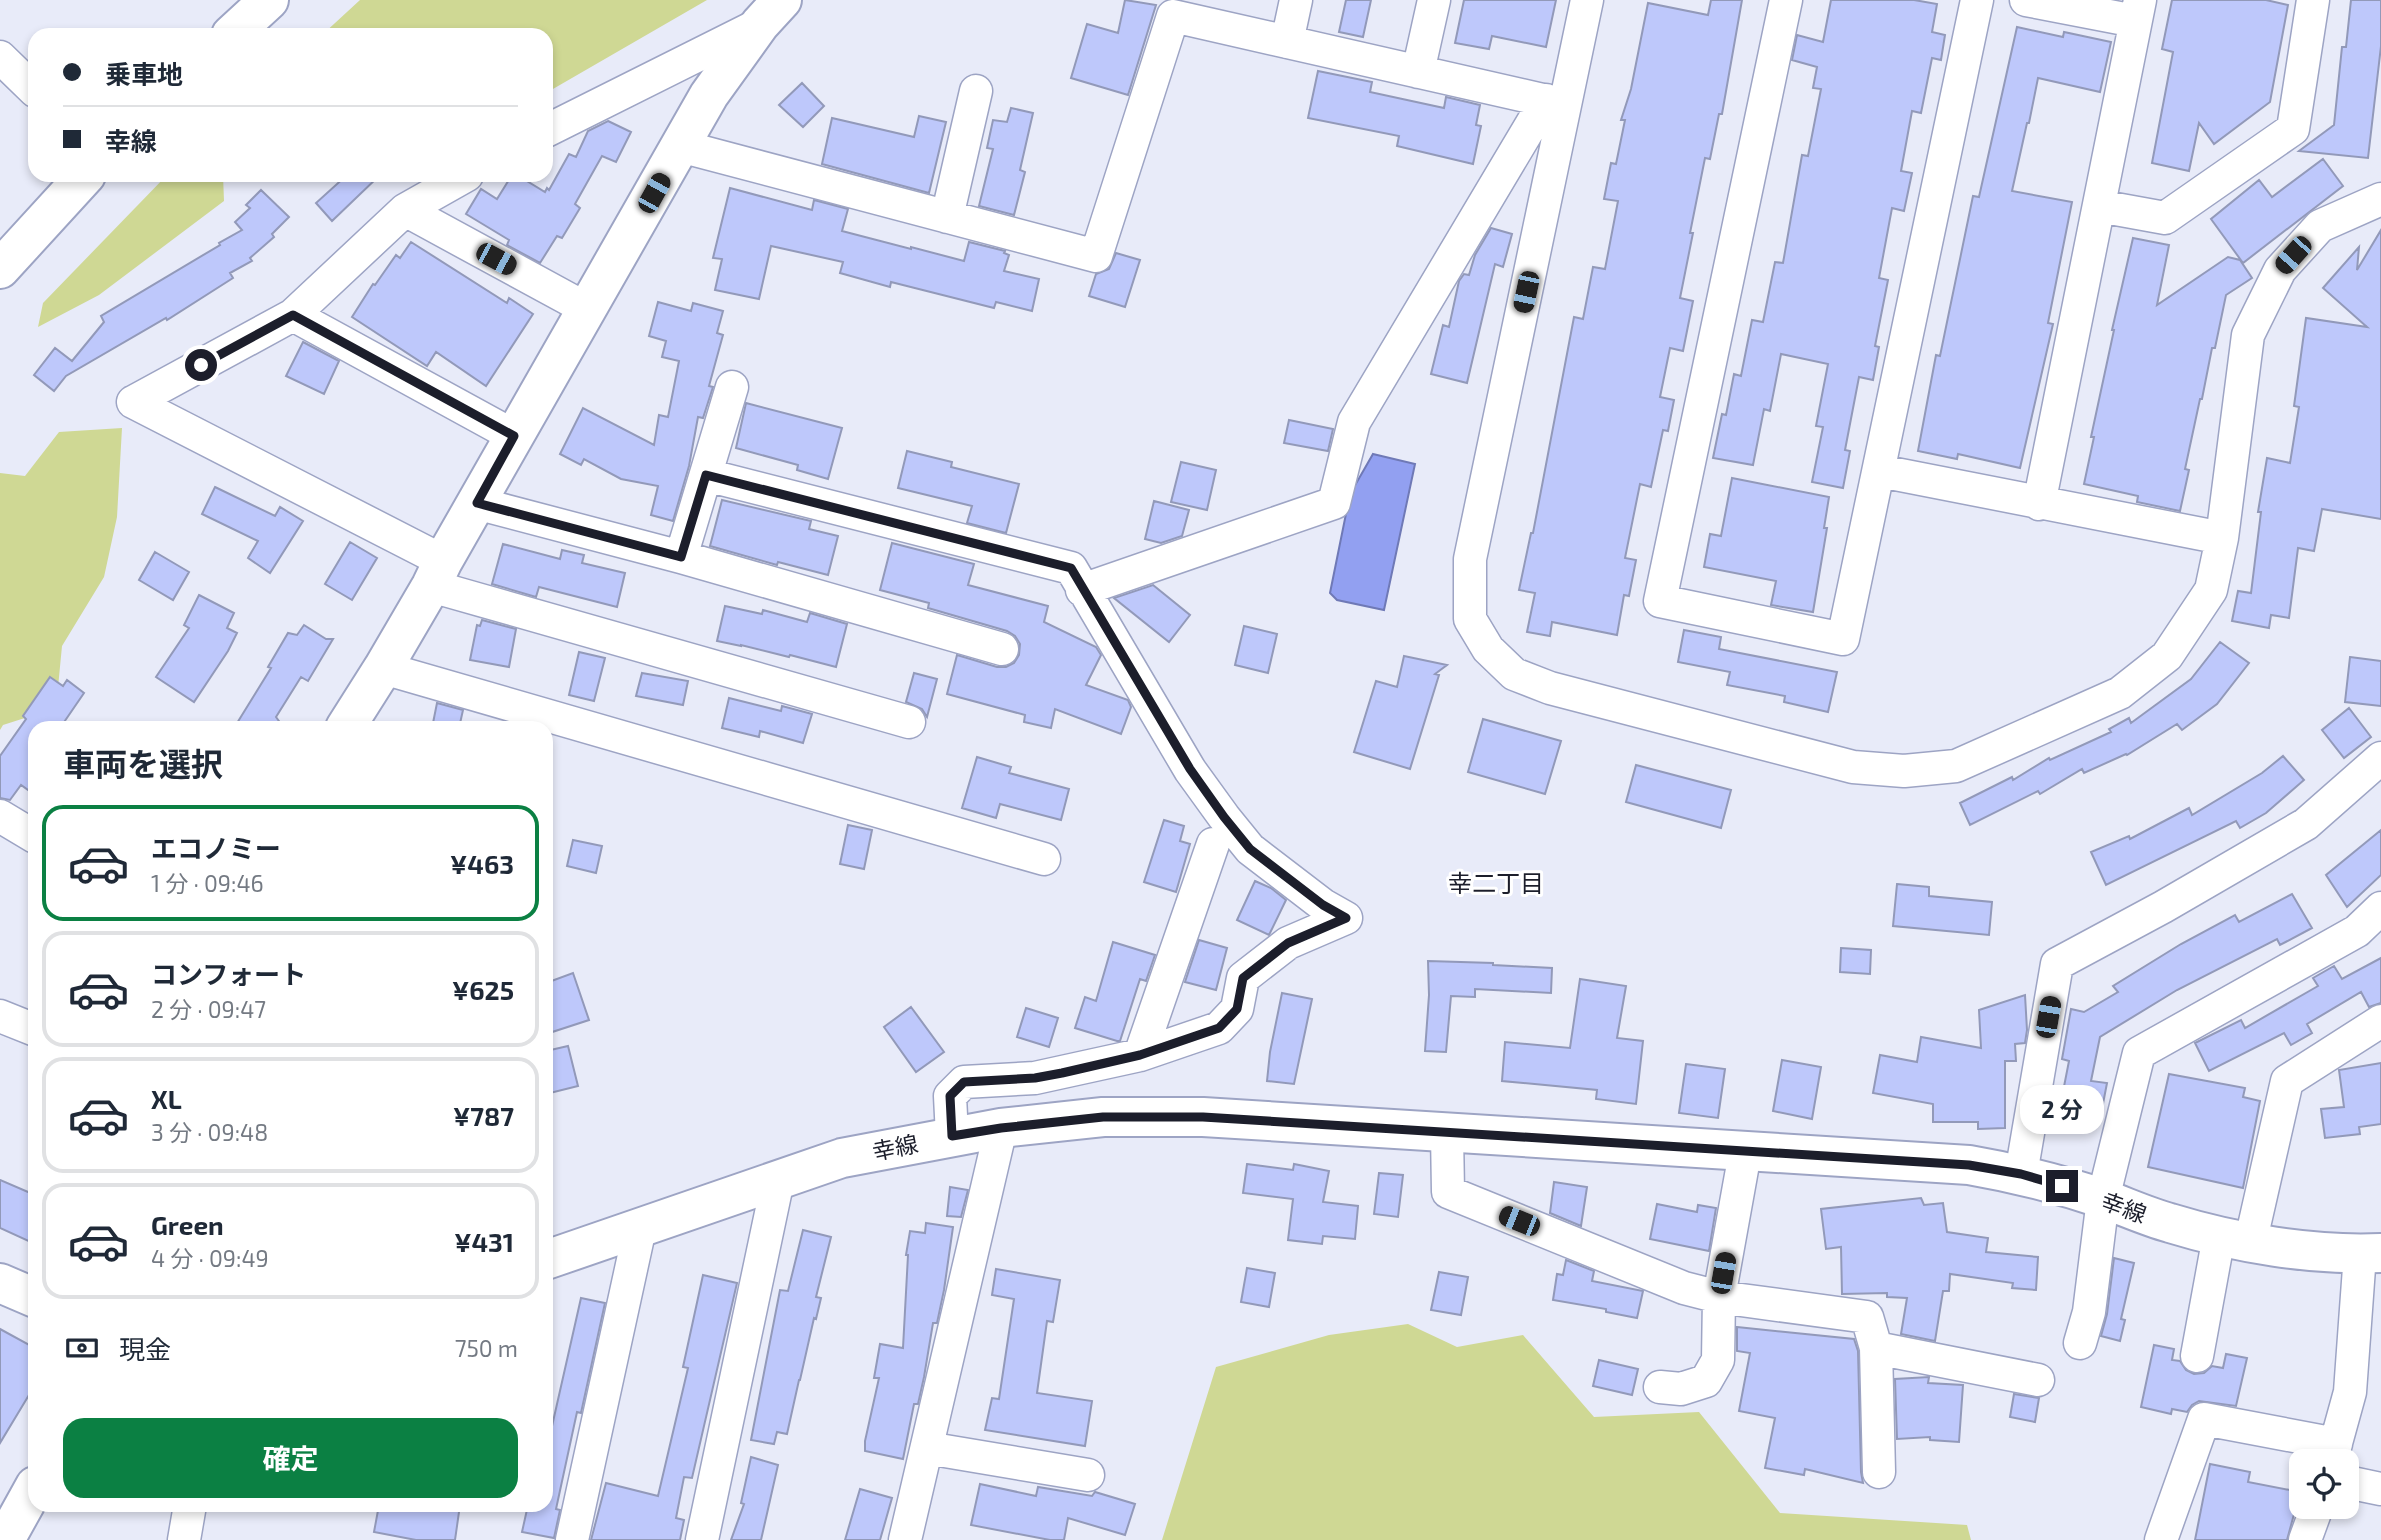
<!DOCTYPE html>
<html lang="ja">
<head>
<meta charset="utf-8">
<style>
	body { margin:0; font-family:"Exo 2","Noto Sans JP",sans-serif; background:#f2f2f3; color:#1f2937; height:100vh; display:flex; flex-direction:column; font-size:26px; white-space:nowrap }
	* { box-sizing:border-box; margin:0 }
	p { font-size:23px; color:#747a83 }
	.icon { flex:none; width:38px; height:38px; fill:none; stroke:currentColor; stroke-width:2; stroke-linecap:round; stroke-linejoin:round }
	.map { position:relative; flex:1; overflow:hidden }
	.side { position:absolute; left:28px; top:721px; width:525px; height:791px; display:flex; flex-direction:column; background:#fff; border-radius:21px; box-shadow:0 4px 10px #0003 }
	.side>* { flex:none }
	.banner { position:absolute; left:28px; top:28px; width:525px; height:154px; border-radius:21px; box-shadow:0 4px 10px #0003; display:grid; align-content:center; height:154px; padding:0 35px; background:#fff }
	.buttons { position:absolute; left:2289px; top:1449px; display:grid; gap:14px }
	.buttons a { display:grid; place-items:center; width:70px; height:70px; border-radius:14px; background:#fff; box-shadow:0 4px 10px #0003; font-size:35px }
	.end { position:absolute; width:32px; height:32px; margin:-16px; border:9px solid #1c1e2b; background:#fff; box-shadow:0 0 0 4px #fff }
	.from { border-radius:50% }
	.bubble { position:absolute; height:49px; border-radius:21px; background:#fff; box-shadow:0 4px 10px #0003; font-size:23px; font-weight:700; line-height:49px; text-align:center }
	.car { position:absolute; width:21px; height:42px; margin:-21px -10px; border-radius:9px; box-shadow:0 0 5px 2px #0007; background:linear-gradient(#222 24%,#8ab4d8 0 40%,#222 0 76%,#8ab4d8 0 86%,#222 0) }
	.banner b { display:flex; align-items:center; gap:24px; height:66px; font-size:26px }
	.banner b+b { border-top:2px solid #e0e1e3 }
	.banner i { width:18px; height:18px; background:#1f2937 }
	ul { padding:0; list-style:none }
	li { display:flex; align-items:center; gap:21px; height:116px; margin:0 14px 10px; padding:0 21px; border:4px solid #e0e1e3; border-radius:21px }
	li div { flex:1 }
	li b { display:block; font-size:26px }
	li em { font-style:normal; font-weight:700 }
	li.active { border-color:#0b8043 }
	li>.icon { width:63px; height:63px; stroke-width:1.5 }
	h2 { padding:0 35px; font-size:32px; line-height:84px }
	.pay { display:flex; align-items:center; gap:18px; height:77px; padding:0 35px; font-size:26px }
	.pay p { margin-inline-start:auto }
	.action { display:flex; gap:14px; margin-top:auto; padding:14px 35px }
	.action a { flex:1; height:80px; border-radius:21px; background:#0b8043; color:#fff; font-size:28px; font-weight:700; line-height:80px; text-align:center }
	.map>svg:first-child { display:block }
	.green { fill:#cfd894 }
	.water { fill:#92a0f1; stroke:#6f79b6; stroke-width:2 }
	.building { fill:#bec8fb; stroke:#9299b9; stroke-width:2 }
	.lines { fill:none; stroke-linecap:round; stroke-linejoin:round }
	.minor-casing { stroke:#9da4c4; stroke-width:35 }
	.tertiary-casing { stroke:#9da4c4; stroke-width:42 }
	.minor { stroke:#fff; stroke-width:32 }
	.tertiary { stroke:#fff; stroke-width:38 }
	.route { stroke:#1c1e2b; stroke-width:9 }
	.labels { text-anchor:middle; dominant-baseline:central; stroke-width:6; stroke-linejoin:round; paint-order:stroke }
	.street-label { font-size:23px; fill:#1c1e2b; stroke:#fff }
	.neighbourhood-label { font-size:24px; fill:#1c1e2b; stroke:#fff }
</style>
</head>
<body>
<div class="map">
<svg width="2381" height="1540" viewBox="0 0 2381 1540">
	<rect width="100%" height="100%" fill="#e8ebf9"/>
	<path class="green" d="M360,0H707L546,93V35H322Z
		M167,175H223L224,201L99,295L38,327L43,303Z
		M122,428L117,517L104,577L62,646L56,708L3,725L0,730V473L25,476L59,432Z
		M1408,1324L1457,1347L1523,1335L1594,1417L1699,1412L1780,1513L1967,1525L1971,1540H1162L1216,1367L1329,1335Z"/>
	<path class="water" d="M1373,454L1415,464L1384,610L1337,600L1330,593L1350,494Z"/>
	<path class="building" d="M1125,0L1156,5L1128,95L1071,78L1087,24L1118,33Z
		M1346,0H1371L1363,37L1339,32Z
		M1464,0H1556L1546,47L1492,36L1489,49L1455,43Z
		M1711,0H1742L1722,114H1719L1710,159L1705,158L1690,233H1693L1680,298L1693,301L1683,351L1670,348L1660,397L1674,400L1668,431L1663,430L1651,487L1640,484L1625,558L1636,560L1629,596L1624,595L1617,635L1552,622L1550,636L1527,632L1535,593L1519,590L1531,533H1533L1574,317L1583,319L1593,267L1605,269L1618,201L1604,199L1611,163L1616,164L1625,120H1621L1631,89L1648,3L1708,15Z
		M1831,0H1914L1937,4L1932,32L1945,35L1941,60L1932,58L1921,113L1912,111L1901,171L1912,173L1904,211L1892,208L1879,278L1888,280L1875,346L1879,347L1873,380L1859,377L1845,450L1850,451L1843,488L1812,482L1823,427L1816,426L1828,364L1781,354L1770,411L1764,409L1753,465L1713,458L1722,414L1726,415L1734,374L1741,376L1752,320L1763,322L1775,262L1783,263L1802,155L1808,156L1821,89L1813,88L1817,67L1792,60L1797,35L1823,42Z
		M2172,0H2266L2288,5L2270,102L2214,144L2199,123L2189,171L2152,163L2173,52L2162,49Z
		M2351,0H2381V46L2368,158L2299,151L2334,125L2342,47H2346Z
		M2017,27L2063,37L2064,32L2111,42L2100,92L2038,78L2029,123H2027L2012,191L2072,202L2048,323L2053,324L2020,468L1958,454L1957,459L1918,451L1936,355L1940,356L1973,196L1979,197Z
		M1318,71L1372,82L1370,92L1444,108L1446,97L1480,105L1476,125L1481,126L1473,164L1397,146L1399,136L1308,118Z
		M802,83L824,106L803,127L779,105Z
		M1011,108L1033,113L1020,170L1025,172L1014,215L979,206L993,149L987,148L993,120L1007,122Z
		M919,116L946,122L929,193L822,164L832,118L914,137Z
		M608,121L631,132L616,162L602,156L575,204L580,208L562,238L557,236L540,263L507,245L509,240L466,214L481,189L497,199L512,175H517L545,192L547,188L549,190L569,154L576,157L588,131Z
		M2323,159L2343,186L2243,263L2211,219L2259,180L2272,197Z
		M347,175H380L332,221L316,203Z
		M730,188L812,210L814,200L848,209L842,231L911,249V247L964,261L969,242L1005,251L1004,253L1009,255L1004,271L1039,279L1032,311L996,302L994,308L891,282L890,287L840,273L843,262L771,246L759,299L715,290L722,259L713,258Z
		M261,190L289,217L272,234L274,237L250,258L252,261L230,273L233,278L167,320L166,318L66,376L54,391L34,375L55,348L72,361L104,322L101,316L220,245L219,243L242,230L235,222L250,208L246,205Z
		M1491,228L1512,234L1503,267L1495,264L1467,383L1431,374L1443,325L1449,327L1459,281L1464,274L1469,275L1475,255Z
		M2381,230V519L2322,509L2314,551L2298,548L2289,618L2271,615L2269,628L2232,621L2238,591L2251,593L2261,512H2258L2267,458L2290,463L2299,407L2294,406L2306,318L2367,327L2323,288L2359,247L2357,270Z
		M2133,238L2169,245L2157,305L2228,257L2240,260L2252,278L2226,295L2215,348H2212L2202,399H2200L2185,469L2189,470L2180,511L2137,502L2138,496L2084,484L2094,437H2091L2114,330H2112Z
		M411,242L507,303L509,298L533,314L486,386L436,352L427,366L352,317L373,284L375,285L396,255L400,258Z
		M1116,253L1140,260L1125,307L1089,296L1096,274L1109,269Z
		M658,302L691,311L693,303L723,311L717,333L723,335L709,386L713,387L703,418L698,417L689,466L673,521L651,515L658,486L621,479L584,459L581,465L560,454L583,408L654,445L659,415L668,417L679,361L662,357L666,341L649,336Z
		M303,342L339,361L324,394L286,376Z
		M746,403L842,428L828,479L797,470L798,465L736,448Z
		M1289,420L1333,429L1328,451L1284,443Z
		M907,451L952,462L951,467L1019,484L1006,533L967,523L972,506L898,488Z
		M1181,462L1216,470L1207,510L1171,502Z
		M1732,478L1829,497L1824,528H1827L1813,612L1771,605L1776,581L1704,567L1710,534L1721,536Z
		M215,487L275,516L280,507L303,521L270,573L248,558L258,541L202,514Z
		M722,500L811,521L809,529L838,536L828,575L778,562L777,565L710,546Z
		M1154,501L1189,510L1182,536L1161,543L1145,539Z
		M350,542L377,558L352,600L325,584Z
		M892,543L974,564L968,585L1048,606L1044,622L1096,647L1101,655L1086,685L1128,700L1131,707L1121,734L1055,709L1051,728L1024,722L1025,715L947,694L957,655L997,667H1006L1014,663L1019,655L1020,644L1015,636L1007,631L928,608L929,603L880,590Z
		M503,544L560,559L562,550L584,555L582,563L625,573L617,607L539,587L536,597L492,584Z
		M155,552L189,572L173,600L139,580Z
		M1153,585L1190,615L1169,642L1114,598Z
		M199,595L234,613L227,628L237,633L228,651L194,702L156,677L189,628L184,625Z
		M725,606L762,614L763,610L807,622L810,613L847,624L836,667L790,655L789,657L741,645V646L717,641Z
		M482,620L516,629L509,667L470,660L477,625L480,626Z
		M304,625L326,639H333L308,681L301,677L276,717L284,728H234L271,668L268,667L288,633L297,635Z
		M1244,626L1277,634L1268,673L1235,665Z
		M1684,630L1721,637L1719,649L1837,672L1828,712L1784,702L1785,696L1727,685L1730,672L1678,662Z
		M2220,642L2249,663L2217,704L2182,730L2177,724L2127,755L2126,754L2084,773L2082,769L2040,794L2038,791L1970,825L1960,803L2012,777L2013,780L2049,758L2050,760L2111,732L2109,729L2129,718L2131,723L2191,679Z
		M579,652L605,658L594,701L569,695Z
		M1404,656L1447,665L1435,674L1439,675L1410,769L1354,752L1376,681L1397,687Z
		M2350,657L2381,661V706L2345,702Z
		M642,673L688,681L683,705L636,696Z
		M914,673L937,679L927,717L922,709L906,702Z
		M50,677L63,686L67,680L84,693L60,728H35V795L21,785L10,800L0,798V756L26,719L23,716Z
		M729,698L781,711L782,706L812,714L803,743L760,731L759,737L722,728Z
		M437,703L463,710L459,728H432Z
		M2349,708L2371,737L2344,758L2322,730Z
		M1483,719L1561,741L1545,794L1468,772Z
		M2283,756L2304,780L2266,813L2240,828L2236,821L2106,885L2091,852L2129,836L2130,839L2189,808L2192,815L2262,773Z
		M977,757L1011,767L1009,773L1069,789L1061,820L1000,804L996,818L962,808Z
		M1636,765L1731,790L1721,828L1626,802Z
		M1164,820L1184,826L1180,841L1190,844L1176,892L1144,882Z
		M848,825L872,830L864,869L840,864Z
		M2381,830V875L2347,907L2326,875Z
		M573,840L602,846L596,873L567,866Z
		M1255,881L1271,888L1286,900L1269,935L1237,920Z
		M1897,884L1929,887V896L1992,902L1989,935L1893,926Z
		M2292,894L2312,928L2280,945L2277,939L2177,990L2100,1037L2091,1081L2107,1083L2101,1114L2060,1107L2069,1061L2062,1059L2071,1009L2084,1012L2118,992L2113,986L2181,944L2235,915L2239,922Z
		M1199,940L1227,948L1216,990L1185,982Z
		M1113,942L1155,955L1146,981L1140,979L1120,1041H1117L1075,1028L1085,997L1096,1001Z
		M1841,948L1871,950L1870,974L1840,972Z
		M2381,958V1003L2369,1007L2361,992L2307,1024L2312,1033L2291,1045L2284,1033L2209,1071L2195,1043L2241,1020L2245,1028L2318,986L2313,978L2334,966L2342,979Z
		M1428,961L1493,963V965L1552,968L1551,993L1475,989V997L1451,996L1446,1052L1425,1051L1429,995Z
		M573,973L589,1020L546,1034V983Z
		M1580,979L1626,986L1617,1038L1643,1041L1636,1104L1596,1099L1597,1090L1502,1081L1505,1042L1570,1048Z
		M1282,993L1312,999L1294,1084L1267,1081L1270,1052Z
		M2025,995L2027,1030L2025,1043L2015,1044L2016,1061H2005V1128L1978,1129V1122H1933V1104L1873,1093L1880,1055L1917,1062L1921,1037L1981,1048L1979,1010Z
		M911,1007L944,1052L916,1072L884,1027Z
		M1026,1008L1058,1018L1049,1047L1017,1037Z
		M568,1046L578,1086L546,1094V1051Z
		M1782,1060L1821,1067L1812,1119L1773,1111Z
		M2381,1063V1124L2359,1127L2360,1134L2325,1138L2321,1109L2344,1107L2339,1070Z
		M1686,1064L1725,1069L1718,1118L1679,1113Z
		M2169,1074L2245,1088L2243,1097L2260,1101L2243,1188L2148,1167Z
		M1247,1164L1293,1170L1294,1164L1329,1171L1323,1202L1358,1206L1355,1239L1323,1236L1322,1244L1288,1240L1293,1199L1243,1193Z
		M1379,1173L1403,1175L1398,1217L1374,1214Z
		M0,1180L35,1195V1244L0,1228Z
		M1554,1182L1587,1187L1581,1226L1550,1213Z
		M950,1187L968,1190L961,1217L947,1216Z
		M1921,1198L1924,1205L1943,1203L1947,1232L1988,1238L1986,1252L2038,1257L2036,1290L2012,1288L2013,1283L1950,1274L1949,1291H1943L1935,1341L1901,1334L1907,1298L1887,1297V1293L1842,1294L1841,1247L1826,1249L1821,1209Z
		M1657,1204L1697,1212L1698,1205L1716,1208L1709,1251L1650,1239Z
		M926,1223L953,1227L944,1290L937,1323H933L924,1377L918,1404H914L903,1459L865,1451V1441L879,1378H874L880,1344L903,1348L908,1255H906L910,1231L925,1233Z
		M803,1230L831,1237L816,1297L821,1298L816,1319L814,1318L800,1380H799L787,1434L777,1432L774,1444L751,1440L780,1290L788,1291Z
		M2114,1258L2134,1263L2121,1319L2125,1320L2120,1341L2101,1336L2107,1314Z
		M1566,1260L1594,1271L1592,1281L1643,1291L1637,1318L1606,1312V1309L1553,1300L1557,1274L1563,1275Z
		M1247,1268L1275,1273L1269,1307L1241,1302Z
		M996,1269L1060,1280L1053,1322L1047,1321L1037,1393L1092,1401L1085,1446L985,1430L992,1398L999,1399L1014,1299L992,1295Z
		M1439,1272L1468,1277L1461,1315L1431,1310Z
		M703,1275L737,1283L692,1478L684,1477L676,1518L684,1520L680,1540H591L606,1483L658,1496L688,1368L683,1367Z
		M581,1298L605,1303L581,1413L577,1412L556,1509L560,1510L554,1538L522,1532L528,1505H546V1434L550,1435Z
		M1737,1327L1854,1339L1858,1351L1861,1472L1863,1483L1805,1469L1804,1475L1765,1468L1775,1418L1739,1411L1750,1353L1737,1351Z
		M0,1329L35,1348V1385L0,1443Z
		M2154,1345L2174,1349L2172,1360L2180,1361L2186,1370L2194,1374L2204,1373L2212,1366L2223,1368L2226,1354L2247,1358L2236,1406L2199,1401L2192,1405L2187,1412L2172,1409L2171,1414L2141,1407Z
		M1599,1360L1638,1369L1632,1395L1593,1386Z
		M1929,1377L1928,1383L1963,1385L1959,1442L1930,1440V1437L1897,1439L1895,1379Z
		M2014,1394L2039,1398L2035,1422L2010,1417Z
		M751,1457L778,1465L761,1540H731L744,1504L741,1503Z
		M2210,1464L2250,1472L2248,1482L2300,1492L2287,1540H2195Z
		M980,1484L1036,1496L1038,1487L1092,1496L1095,1492L1135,1504L1125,1535L1068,1518L1064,1540H1050L971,1525Z
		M860,1489L892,1498L880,1540H845Z
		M379,1505H460L455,1540H416L374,1532Z"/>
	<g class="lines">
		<g class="minor-casing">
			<path id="minor" d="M1587,0L1470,559V619L1488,649L1514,674L1550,688L1853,767L1904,771L1956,766L2120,693L2167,656L2211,590L2222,538L2248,335L2280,270L2320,226L2381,199
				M1786,0L1660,601L1843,639L1977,0
				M2026,0L2135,21
				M1287,42L1296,0
				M0,57L35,91
				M1418,72L1434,0
				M546,131L760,24
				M680,146L1096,256L1173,16L1565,105
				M2099,206L2165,218L2293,129L2313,0
				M405,210L587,309
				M947,217L976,91
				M293,315L514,436
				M133,402L293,315L405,210L467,175
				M133,402L443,561
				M1880,471L2222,538
				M706,475L1071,568L1190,770L1224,817L1250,849L1323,905L1346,918
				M476,503L681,557L1002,649
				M2039,504L2140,0
				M681,557L732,387
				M431,586L909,722
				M1082,590L1334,503L1354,422L1546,100
				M383,668L1044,859
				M0,816L35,837
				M0,1016L35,1030
				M1140,1055L1213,844
				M1447,1133L1448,1192L1684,1288L1719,1297L1867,1317L1876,1348L1879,1472
				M952,1136L950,1096L964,1082L1035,1078L1140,1055L1219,1028L1237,1009L1243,978L1288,943L1346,918
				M2021,1174L2057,964L2163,907L2306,824L2381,758
				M2250,1244L2287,1081L2381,1021
				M2080,1343L2089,1312L2103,1199L2139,1053L2357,931L2381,908
				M1876,1348L2038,1380
				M2197,1356L2219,1236
				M1660,1387L1681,1389L1706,1381L1718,1360L1719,1297L1745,1153
				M927,1448L1088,1475
				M2331,1461L2350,1392L2360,1254
				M2347,1482L2381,1489
				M184,1540L190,1505
				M572,1540L640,1228
				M702,1540L778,1180
				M905,1540L1001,1128
				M2161,1540L2204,1419L2336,1444
				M2305,1540L2317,1507"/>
		</g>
		<g class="tertiary-casing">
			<path id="tertiary" d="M231,35L269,0
				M0,269L86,175
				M345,728L383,668L431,586L443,561L709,95L760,24L782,0
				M546,1260L842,1158L1001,1128L1103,1117H1203L1969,1165C2015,1173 2060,1184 2104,1199C2126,1207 2148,1217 2170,1223C2235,1243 2313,1256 2381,1253
				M0,1283L35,1298
				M5,1540L35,1486"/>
		</g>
		<use href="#minor" class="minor"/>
		<use href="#tertiary" class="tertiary"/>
	</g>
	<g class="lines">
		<path class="route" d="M201,365L293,315L514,436L477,503L681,557L706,475L1071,568L1190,769L1224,817L1250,849L1323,905L1346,918L1288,943L1243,978L1237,1009L1219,1028L1140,1055L1062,1073L1035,1078L964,1082L950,1096L952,1136L1001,1128L1103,1117H1203L1969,1165L2021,1174L2062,1186"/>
	</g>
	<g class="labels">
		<g class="street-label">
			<text transform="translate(895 1147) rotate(-11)">幸線</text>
			<text transform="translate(2124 1207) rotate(20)">幸線</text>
		</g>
		<g class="neighbourhood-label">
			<text x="1496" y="882">幸二丁目</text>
		</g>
	</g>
</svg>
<div class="buttons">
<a><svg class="icon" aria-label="locate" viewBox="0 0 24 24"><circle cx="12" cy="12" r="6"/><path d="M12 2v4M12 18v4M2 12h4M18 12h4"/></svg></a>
</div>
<i class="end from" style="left:201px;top:365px"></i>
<i class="end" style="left:2062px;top:1186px"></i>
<div class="bubble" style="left:2020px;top:1085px;width:84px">2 分</div>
<i class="car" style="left:654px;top:193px;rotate:29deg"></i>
<i class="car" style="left:2293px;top:255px;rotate:222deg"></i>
<i class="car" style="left:496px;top:259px;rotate:118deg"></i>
<i class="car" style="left:1526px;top:292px;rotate:192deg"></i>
<i class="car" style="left:2048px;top:1017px;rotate:10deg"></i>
<i class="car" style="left:1519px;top:1221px;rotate:292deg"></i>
<i class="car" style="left:1723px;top:1273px;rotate:10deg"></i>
<div class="banner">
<b><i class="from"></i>乗車地</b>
<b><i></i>幸線</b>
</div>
<section class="side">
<h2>車両を選択</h2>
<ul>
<li class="active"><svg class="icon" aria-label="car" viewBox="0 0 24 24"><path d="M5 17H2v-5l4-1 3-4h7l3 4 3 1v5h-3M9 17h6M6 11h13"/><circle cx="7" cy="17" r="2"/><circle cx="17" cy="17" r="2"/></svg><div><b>エコノミー</b><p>1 分 · 09:46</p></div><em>¥463</em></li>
<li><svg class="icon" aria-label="car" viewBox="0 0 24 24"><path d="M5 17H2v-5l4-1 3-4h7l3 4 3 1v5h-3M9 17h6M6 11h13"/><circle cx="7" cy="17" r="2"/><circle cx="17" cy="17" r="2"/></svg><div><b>コンフォート</b><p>2 分 · 09:47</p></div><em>¥625</em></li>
<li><svg class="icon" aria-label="car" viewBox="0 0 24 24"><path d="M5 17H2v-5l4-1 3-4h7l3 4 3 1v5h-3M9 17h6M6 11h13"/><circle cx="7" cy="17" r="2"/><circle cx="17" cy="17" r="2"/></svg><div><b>XL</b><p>3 分 · 09:48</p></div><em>¥787</em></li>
<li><svg class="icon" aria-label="car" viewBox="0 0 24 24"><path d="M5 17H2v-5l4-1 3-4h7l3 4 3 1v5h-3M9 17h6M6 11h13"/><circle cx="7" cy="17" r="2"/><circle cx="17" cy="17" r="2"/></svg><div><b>Green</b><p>4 分 · 09:49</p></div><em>¥431</em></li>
</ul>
<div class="pay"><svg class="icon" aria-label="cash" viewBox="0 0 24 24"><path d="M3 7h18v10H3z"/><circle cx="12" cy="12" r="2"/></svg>現金<p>750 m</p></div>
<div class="action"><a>確定</a></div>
</section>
</div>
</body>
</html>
